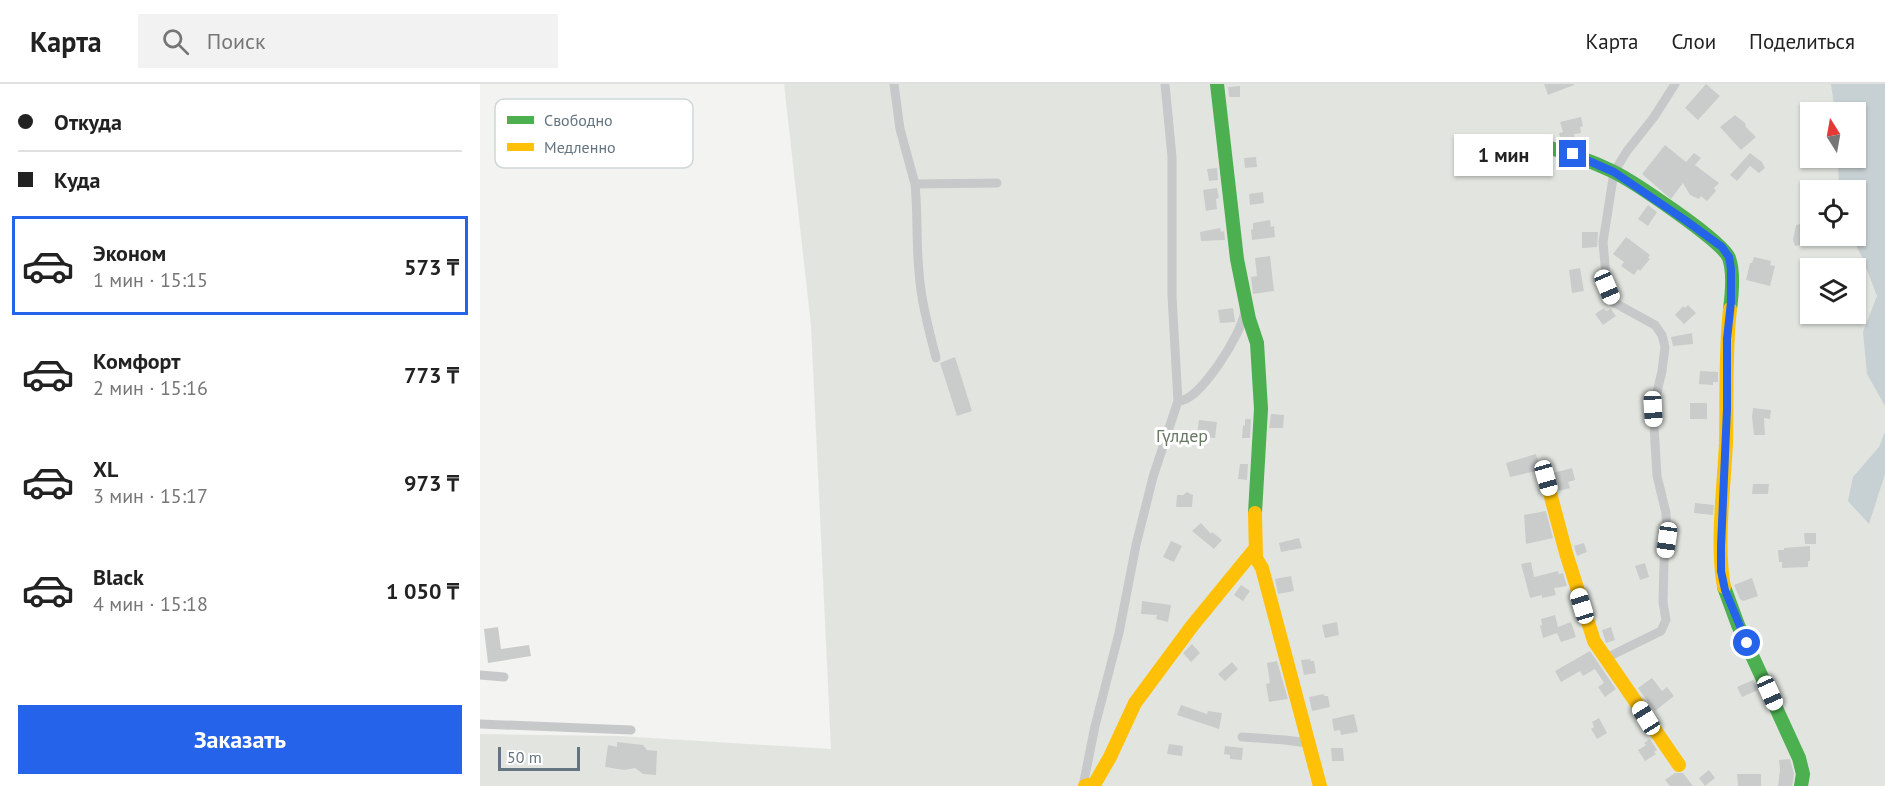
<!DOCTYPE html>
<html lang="ru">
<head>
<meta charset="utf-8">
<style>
	body { margin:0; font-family:"PT Sans",sans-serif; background:#f2f2f2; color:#222; height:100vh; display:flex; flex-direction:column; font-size:22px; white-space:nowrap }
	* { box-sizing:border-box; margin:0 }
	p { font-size:20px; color:#767676 }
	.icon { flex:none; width:33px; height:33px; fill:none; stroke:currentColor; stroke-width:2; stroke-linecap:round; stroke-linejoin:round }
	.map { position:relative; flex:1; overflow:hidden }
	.side { display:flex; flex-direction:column; background:#fff; width:480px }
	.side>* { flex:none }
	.hud { display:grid; align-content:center; height:132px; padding:0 18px; background:#fff }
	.needle { width:39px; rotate:349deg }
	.controls { position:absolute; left:1320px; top:18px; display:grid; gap:12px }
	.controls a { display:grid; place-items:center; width:66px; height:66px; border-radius:0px; background:#fff; box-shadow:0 2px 4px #0004; font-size:30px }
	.scale { position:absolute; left:18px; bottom:15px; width:82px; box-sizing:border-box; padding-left:6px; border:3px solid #647581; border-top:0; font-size:16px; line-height:21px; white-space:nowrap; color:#647581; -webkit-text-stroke:4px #fff; paint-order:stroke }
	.end { position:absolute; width:27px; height:27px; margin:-14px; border:8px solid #2563eb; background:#fff; box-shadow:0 0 0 3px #fff }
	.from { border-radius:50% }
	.bubble { position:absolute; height:42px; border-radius:0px; background:#fff; box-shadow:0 2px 4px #0004; font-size:20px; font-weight:600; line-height:42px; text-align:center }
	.car { position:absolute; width:18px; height:36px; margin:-18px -9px; border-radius:8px; box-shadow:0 0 4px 2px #0007; background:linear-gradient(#fff 24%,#345 0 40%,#fff 0 76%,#345 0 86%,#fff 0) }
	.hud b { display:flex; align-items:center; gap:21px; height:57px; font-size:22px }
	.hud b+b { border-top:2px solid #e0e0e0 }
	.hud i { width:15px; height:15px; background:#222 }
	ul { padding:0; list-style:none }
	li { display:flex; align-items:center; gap:18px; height:99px; margin:0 12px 9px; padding:0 6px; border:3px solid transparent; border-radius:0px }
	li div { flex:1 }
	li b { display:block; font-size:22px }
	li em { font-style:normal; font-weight:600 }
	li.current { border-color:#2563eb }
	li>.icon { width:54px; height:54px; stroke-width:1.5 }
	.button { display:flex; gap:12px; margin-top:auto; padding:12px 18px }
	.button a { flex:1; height:69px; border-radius:0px; background:#2563eb; color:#fff; font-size:24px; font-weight:600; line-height:69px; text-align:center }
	header { display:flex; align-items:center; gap:36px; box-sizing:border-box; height:84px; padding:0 30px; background:#fff; border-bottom:2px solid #e0e0e0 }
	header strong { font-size:28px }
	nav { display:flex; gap:33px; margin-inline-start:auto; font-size:21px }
	.search { width:420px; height:54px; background:#f2f2f2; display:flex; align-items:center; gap:15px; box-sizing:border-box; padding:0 21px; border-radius:0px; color:#767676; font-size:22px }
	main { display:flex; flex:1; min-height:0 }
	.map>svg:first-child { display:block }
	.green { fill:#e2e5df; fill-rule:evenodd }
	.water { fill:#c7d0d2 }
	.building { fill:#cacccc }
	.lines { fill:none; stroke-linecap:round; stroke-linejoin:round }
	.street { stroke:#c7c8c9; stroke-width:9 }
	.fast { stroke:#4caf50; stroke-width:14 }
	.slow { stroke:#ffc107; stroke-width:14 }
	.route { stroke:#2563eb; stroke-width:8 }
	.labels { text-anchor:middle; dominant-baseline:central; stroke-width:6; stroke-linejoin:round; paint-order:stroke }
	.park-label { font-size:18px; fill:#687863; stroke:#fff }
	.key { fill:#fff; stroke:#d0d6d9; stroke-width:1.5 }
	.key-label { font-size:16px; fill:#647581 }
</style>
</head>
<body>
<header>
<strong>Карта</strong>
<div class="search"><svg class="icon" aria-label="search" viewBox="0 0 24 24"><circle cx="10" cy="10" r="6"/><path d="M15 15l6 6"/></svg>Поиск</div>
<nav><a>Карта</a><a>Слои</a><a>Поделиться</a></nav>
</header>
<main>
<section class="side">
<div class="hud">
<b><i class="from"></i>Откуда</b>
<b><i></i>Куда</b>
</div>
<ul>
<li class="current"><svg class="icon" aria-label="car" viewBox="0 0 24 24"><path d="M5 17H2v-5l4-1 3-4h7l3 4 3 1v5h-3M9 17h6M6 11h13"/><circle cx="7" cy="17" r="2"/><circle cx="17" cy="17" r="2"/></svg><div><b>Эконом</b><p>1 мин · 15:15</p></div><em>573 ₸</em></li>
<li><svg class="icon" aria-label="car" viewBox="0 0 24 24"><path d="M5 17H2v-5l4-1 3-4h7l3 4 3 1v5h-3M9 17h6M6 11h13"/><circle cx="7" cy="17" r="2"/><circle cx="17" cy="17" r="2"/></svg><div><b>Комфорт</b><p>2 мин · 15:16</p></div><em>773 ₸</em></li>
<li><svg class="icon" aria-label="car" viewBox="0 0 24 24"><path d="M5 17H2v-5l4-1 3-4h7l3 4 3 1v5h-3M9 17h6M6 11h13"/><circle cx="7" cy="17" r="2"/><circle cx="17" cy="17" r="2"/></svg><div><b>XL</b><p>3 мин · 15:17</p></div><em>973 ₸</em></li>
<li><svg class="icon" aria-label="car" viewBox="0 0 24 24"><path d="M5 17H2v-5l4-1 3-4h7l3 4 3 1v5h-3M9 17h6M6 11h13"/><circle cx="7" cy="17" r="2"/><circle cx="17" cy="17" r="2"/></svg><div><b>Black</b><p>4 мин · 15:18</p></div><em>1 050 ₸</em></li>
</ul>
<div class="button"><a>Заказать</a></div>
</section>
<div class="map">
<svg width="1405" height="702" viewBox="0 0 1405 702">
	<rect width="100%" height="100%" fill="#f3f3f1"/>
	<path class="green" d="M304,0H1405V702H0V650L139,652L351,665L331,242ZM1330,28H1376V74H1330ZM1330,106H1376V152H1330ZM1330,184H1376V230H1330Z"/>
	<path class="water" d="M1351,0H1405V322L1387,290L1383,248L1397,212L1382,173L1371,152H1376V106H1359L1358,74H1376V28H1355Z
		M1405,348V390L1389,440L1368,417L1373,393L1399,363Z"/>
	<path class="building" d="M1064,0H1094V1L1068,11Z
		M1226,0L1240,12L1218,36L1205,24Z
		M760,2V13H749L748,3Z
		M1255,31L1265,39L1266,43L1276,53L1261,66L1240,43Z
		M1101,33L1103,42L1100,43L1101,49L1094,50L1095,54L1081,57L1079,49L1083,48L1080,38Z
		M1185,61L1206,78L1214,69L1221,74L1215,81L1239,99L1234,104L1236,107L1227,117L1221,112L1219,115L1210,111L1203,99L1191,115L1162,90Z
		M1270,69L1282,78L1285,84L1279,89L1270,82L1257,97L1250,91Z
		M776,73L777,83L765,84L764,74Z
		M737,84L738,96L729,97L727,85Z
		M737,104L739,114L736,115L737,125L726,127L723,106Z
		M783,108L784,119L770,121L769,110Z
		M1168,121L1177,128L1168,142L1158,135Z
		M790,136L791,143L794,142L795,153L772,156L771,146L773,145V139Z
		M1330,138V159L1315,162L1313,156L1316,141Z
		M740,144L741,148L744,147L745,156L721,157L720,148Z
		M1102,148H1118L1117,163L1102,164Z
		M1146,153L1170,171L1168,174L1170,175L1160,187L1158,185L1154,191L1141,182L1144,178L1133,170Z
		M790,172L794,207L773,210L771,193L777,192L775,174Z
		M1274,173L1291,177L1290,181L1295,182L1290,202L1266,196L1270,179H1272Z
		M1100,184L1104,207L1092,209L1089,186Z
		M1208,221L1216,229L1204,240L1195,231L1203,222L1205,224Z
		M753,224L755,238L740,239L738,226Z
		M1124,224L1126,227L1131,225L1136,232L1123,241L1115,230Z
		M1212,249L1213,260L1193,262L1191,253Z
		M475,273L492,327L477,332L460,279Z
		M1220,287L1238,288V298H1233V301L1219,300Z
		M1210,319H1227V335H1210Z
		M1273,324L1291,326L1290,335L1284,334L1285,351H1274L1272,333Z
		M791,330L804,331L803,344H789Z
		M765,335H771L770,354H762L763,341L765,342Z
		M719,336L737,338L735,354L717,352Z
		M1056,370L1061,386L1030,393L1026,379Z
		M760,380H768L767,396L758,395Z
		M1092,384L1095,396L1088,398L1090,404L1079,407L1073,389Z
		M1273,400H1289L1288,410H1272Z
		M707,408L713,411L712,423H696L697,411H703Z
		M1215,419L1234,421L1233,431L1214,429Z
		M1066,427L1073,454L1046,460L1044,431Z
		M721,439L731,450L732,448L742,456L734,465L712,447Z
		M1324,449H1336V460H1325Z
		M819,454L822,464L801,468L799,459Z
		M691,457L702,462L694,478L683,473Z
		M1104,459L1107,468L1097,472L1094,462Z
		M1330,462V477H1328V483L1302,484V478H1299L1298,466H1304V464Z
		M1051,478L1054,493L1078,487L1079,490L1083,489L1087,502L1074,504L1076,511L1062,514V511L1050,514L1041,480Z
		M1165,479L1169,493L1160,496L1155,482Z
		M811,492L814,507L798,510L795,495Z
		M1272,494L1278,512L1263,517L1260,515L1254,501Z
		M761,501L770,507L763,517L754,511Z
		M662,517L691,521L688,538L676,535L677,531L661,530Z
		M1075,531L1078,543L1091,538L1096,553L1081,558L1077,549L1063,554L1060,542L1062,541L1061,535Z
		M857,538L859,551L845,554L842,541Z
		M18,543L21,565L49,561L51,572L8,579L4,545Z
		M1131,543L1135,556L1126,559L1122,546Z
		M712,560L720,569L711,578L703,569Z
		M1110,567L1136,605L1125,613L1118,603L1124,599L1115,585L1103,592L1100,587L1081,598L1075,587Z
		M830,575L831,577H834L836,589L824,591L821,576Z
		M797,577L808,615L789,618L786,600L790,599L787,579Z
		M752,578L758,585L745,597L738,590Z
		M1172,594L1182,607L1187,603L1194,612L1175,627L1158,604Z
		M1273,596L1278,606L1262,613L1257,603Z
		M844,610V612H848L850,623L832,627L829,613Z
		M701,621L727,630L728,627L742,629L739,645L697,631Z
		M874,630L878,648L861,651L860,646L854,647L852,635Z
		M1119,634L1127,649L1117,655L1111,645L1114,643L1112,638Z
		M1170,655L1177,666L1174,668L1176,670L1165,677L1158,666L1166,661L1164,659Z
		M137,658L163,661L167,666L177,667L176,691L163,690L155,684L144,686L125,683L128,661L137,663Z
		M689,660L703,662L702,672L687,670Z
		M745,662L763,664L762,676L750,675V671L744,670Z
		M851,664H863L864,677H852Z
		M1310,675L1314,690L1312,702H1298L1300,686L1299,676Z
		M1229,686L1235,694L1225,702L1219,694Z
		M1195,689H1203L1213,702H1190L1185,696Z
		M1257,690H1281V702H1258Z"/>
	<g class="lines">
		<path class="street" d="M414,0L420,45L435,100L517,99
			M435,100C438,129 436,158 439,188C441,217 449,246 456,274
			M698,317C720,318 763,247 765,227
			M1126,574L1181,547L1186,536L1183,518L1184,478L1187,456L1186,429L1177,392L1173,325L1182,287L1185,263L1182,251L1175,241L1133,218L1127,203L1123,158L1134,88L1147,67L1174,33L1195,0
			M0,591L24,593
			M0,640L151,646
			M762,653L805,656L828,659
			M603,702L615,642L639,549L656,461L673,393L698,317L692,212V73L685,0"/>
		<path class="fast" d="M737,0L757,175L769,235L777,259L781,325L775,429
			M1067,63C1089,69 1111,77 1132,87C1151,96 1243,157 1249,174C1254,188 1252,210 1250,225
			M1244,503L1258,541L1319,674L1323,690L1321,702"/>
		<path class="slow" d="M1066,394L1086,469L1114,557L1199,681
			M775,429L776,474L782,484L840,702
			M1244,503C1236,461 1244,402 1246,359C1247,314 1245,269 1250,225
			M605,702L615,699L630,673L655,619L712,542L775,465"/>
	</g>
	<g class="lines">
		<path class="route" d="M1093,70L1134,88L1205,136L1242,163L1249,173L1251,185V218L1247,255V325L1241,462V487L1245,506L1267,559"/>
	</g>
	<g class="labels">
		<g class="park-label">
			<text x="702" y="351">Гүлдер</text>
		</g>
	</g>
	<rect x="15" y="15" width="198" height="69" rx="9" class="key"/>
	<rect x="27" y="32" width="27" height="8" fill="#4caf50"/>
	<rect x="27" y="59" width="27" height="8" fill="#ffc107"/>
	<g class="key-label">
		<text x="64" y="42">Свободно</text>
		<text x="64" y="69">Медленно</text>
	</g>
</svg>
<div class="controls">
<a><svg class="needle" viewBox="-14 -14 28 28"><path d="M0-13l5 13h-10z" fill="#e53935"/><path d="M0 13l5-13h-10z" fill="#767676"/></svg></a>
<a><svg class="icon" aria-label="locate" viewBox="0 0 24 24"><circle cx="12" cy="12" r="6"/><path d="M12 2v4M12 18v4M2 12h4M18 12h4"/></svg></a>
<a><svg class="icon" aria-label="layers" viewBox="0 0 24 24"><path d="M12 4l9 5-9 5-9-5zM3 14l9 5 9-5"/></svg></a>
</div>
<div class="scale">50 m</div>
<i class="end from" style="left:1267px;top:559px"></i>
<i class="end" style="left:1093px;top:70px"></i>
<div class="bubble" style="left:974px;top:50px;width:99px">1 мин</div>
<i class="car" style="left:1127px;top:203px;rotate:157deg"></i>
<i class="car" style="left:1173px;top:325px;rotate:177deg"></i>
<i class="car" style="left:1066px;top:394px;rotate:164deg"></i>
<i class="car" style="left:1187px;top:456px;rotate:188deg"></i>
<i class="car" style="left:1102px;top:522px;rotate:343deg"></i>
<i class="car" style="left:1290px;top:609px;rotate:156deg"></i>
<i class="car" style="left:1166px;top:634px;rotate:328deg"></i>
</div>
</main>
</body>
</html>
